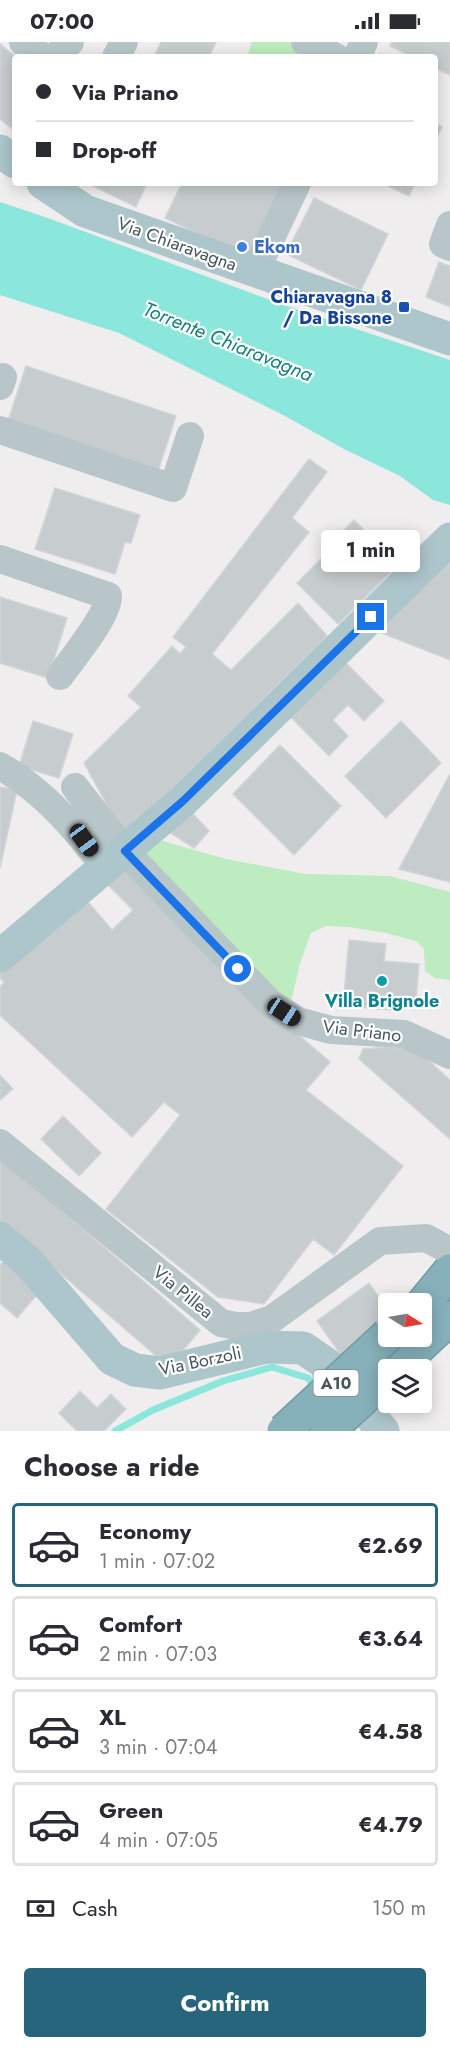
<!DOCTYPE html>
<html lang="en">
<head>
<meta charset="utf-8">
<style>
	body { margin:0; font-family:Jost,sans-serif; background:#f7f7f7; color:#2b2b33; height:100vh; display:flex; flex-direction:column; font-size:22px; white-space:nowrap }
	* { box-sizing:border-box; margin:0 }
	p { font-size:20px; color:#7c7c81 }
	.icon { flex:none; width:33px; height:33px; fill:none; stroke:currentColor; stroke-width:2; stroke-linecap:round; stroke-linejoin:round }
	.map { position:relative; height:1389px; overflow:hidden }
	.details { display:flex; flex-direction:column; background:#fff; flex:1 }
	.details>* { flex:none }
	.hud { position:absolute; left:12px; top:12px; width:426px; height:132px; border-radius:6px; box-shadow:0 3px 15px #0003; display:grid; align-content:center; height:132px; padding:0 24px; background:#fff }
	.needle { width:39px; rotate:101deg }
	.tools { position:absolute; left:378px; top:1251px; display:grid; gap:12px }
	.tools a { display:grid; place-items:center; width:54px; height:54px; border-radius:6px; background:#fff; box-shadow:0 3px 15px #0003; font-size:30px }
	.end { position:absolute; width:27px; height:27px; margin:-14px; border:8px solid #1a73e8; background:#fff; box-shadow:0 0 0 3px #fff }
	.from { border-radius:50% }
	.bubble { position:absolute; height:42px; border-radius:6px; background:#fff; box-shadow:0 3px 15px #0003; font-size:20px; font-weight:700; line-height:42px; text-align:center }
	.car { position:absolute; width:18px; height:36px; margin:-18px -9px; border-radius:8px; box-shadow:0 0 4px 2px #0007; background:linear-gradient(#222 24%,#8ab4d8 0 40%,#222 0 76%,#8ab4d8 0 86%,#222 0) }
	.hud b { display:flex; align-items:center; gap:21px; height:57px; font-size:22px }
	.hud b+b { border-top:2px solid #e1e1e2 }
	.hud i { width:15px; height:15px; background:#2b2b33 }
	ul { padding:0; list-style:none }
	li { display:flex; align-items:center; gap:18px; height:84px; margin:0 12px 9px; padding:0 12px; border:3px solid #e1e1e2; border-radius:6px }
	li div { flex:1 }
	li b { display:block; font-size:22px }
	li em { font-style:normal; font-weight:700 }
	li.active { border-color:#26657c }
	li>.icon { width:54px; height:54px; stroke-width:1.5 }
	h2 { padding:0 24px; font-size:27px; line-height:72px }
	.pay { display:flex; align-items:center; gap:15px; height:66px; padding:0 24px; font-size:22px }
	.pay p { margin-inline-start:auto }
	.button { display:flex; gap:12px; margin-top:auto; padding:12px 24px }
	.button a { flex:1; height:69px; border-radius:6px; background:#26657c; color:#fff; font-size:24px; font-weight:700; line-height:69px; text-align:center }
	.status { display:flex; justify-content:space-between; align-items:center; height:42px; padding:0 30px; background:#fff; direction:ltr }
	.status svg { height:16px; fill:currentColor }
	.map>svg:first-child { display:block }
	.green { fill:#bcecbf }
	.water { fill:#8be7dc }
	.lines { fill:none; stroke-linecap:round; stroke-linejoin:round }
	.stream { stroke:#8be7dc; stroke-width:7 }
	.building { fill:#c7ccce; stroke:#d1d5d8; stroke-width:1.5 }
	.highway-casing { stroke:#729ca6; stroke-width:36 }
	.minor { stroke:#b9c6c9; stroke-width:28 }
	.major { stroke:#adc6cb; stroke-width:33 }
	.highway { stroke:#86b0ba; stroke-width:33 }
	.highway-bridge-casing { stroke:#729ca6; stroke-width:36; stroke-linecap:butt }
	.highway-bridge { stroke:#86b0ba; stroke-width:33 }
	.route { stroke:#1a73e8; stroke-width:8 }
	.shop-dot { fill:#3f7fe0; stroke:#fff; stroke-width:2 }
	.transit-dot { fill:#1a4fb4; stroke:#fff; stroke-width:2 }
	.culture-dot { fill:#0f9aa8; stroke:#fff; stroke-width:2 }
	.labels { text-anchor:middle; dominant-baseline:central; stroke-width:4.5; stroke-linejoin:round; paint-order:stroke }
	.shield { fill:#fff; stroke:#7e898b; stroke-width:1.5 }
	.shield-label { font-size:16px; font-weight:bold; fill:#465659 }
	.street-label { font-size:18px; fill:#465659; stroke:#fff }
	.shop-label { font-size:18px; font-weight:bold; fill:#366cbe; stroke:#fff; text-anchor:start }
	.transit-label { font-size:18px; font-weight:bold; fill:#164399; stroke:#fff; text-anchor:end }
	.culture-label { font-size:18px; font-weight:bold; fill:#0d838f; stroke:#fff }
	.water-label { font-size:20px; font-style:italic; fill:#138376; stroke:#fff }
</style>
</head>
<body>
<div class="status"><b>07:00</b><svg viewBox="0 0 49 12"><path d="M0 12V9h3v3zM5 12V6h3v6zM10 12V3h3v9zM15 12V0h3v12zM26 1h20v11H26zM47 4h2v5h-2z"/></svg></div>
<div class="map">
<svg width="450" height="1389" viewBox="0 0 450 1389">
	<rect width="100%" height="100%" fill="#efedee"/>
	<path class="green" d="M252,0H289L320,15H257L248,11Z
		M156,797L226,817L305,832L390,834L450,850V938L435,936L425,929L424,907L416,899L386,891L349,885L326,884L311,891L300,921L292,956L285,963L139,813Z"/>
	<path class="water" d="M0,160L45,175L284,263L450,318V463L433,458L400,434L344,407L285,374L119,291L0,253Z"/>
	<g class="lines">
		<path class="stream" d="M115,1389L153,1368L223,1339L272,1325L308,1336L317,1348"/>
	</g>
	<path class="building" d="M161,0H216L209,15H154Z
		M392,0H450V33L435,26V15H412L390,4Z
		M0,2L16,15L15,89L0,77Z
		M435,81L442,85L435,100Z
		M92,141H147L136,165L91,143Z
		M182,141H284L247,216L165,176Z
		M382,141H415L409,154Z
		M314,156L388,192L361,248L286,212Z
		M439,220L450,224V265L426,255Z
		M26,324L176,374L157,432L7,382Z
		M309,417L327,430L292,476L309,490L212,612L231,628L298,561L327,594L124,794L84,721L141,665L128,654L172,604L180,612L186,605L173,595Z
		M55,446L140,473L131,501L125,500L115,532L35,507Z
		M354,478L398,523L338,582L297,541L322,516L336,530L343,524L326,506Z
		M450,517V618L379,590Z
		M0,555L67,576L48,636L0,621Z
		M344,619L384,659L364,679L348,663L333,678L348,694L329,714L289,673Z
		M33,679L73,692L59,736L19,724Z
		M401,679L441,721L386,776L345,734Z
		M280,703L341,764L294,813L233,752Z
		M450,732V840L399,827Z
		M0,745L17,748L0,826Z
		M182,760L209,789L194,806L172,792L162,782Z
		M121,822L226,930L330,1020L306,1048L403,1124L334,1213L313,1197L264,1262L218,1255L106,1167L180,1073L164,1060L132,1095L0,973V945L4,940L0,936V925L83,854L112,888L133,868L104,839Z
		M349,898L386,902L384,919L419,922L416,958L394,956L392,968L343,964Z
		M387,1005L416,1007L450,1038V1097L359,1017L363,1007Z
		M0,1033L13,1047L0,1058Z
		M63,1074L101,1111L79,1134L41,1097Z
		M2,1117L200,1288L169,1325L0,1179V1119Z
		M6,1216L42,1247L17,1276L0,1261V1223Z
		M369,1241L388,1268V1274L344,1317L317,1279Z
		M80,1349L97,1366L111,1352L126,1367L104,1389H77L59,1371Z"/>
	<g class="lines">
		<g class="highway-casing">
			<path id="highway" d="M422,1263L450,1229
				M394,1328L450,1276"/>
		</g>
		<path class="minor" d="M23,0L43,15
			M305,0L336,15
			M55,15L70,0
			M116,15L124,0
			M357,15L364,0
			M450,183L443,202L450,205
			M255,230L297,141
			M0,344L3,335
			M0,388L173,446L190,394
			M0,517L108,554C109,573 72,617 60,634
			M0,724C43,749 76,786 105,826
			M75,745L125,809L270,961L298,979L331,988L404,992L450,1013
			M0,1101L221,1281L236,1284H250L272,1277L380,1199L426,1196L450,1209"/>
		<path class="major" d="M0,109L15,120
			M43,141L85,169L450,297
			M0,914L183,759L450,497
			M0,1196L28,1220L112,1317L135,1328L160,1331L266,1305L303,1306L328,1323L383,1389"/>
		<use href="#highway" class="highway"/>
		<g class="highway-bridge-casing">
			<path id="highway-bridge" d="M284,1389L388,1293
				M328,1389L388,1333"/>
		</g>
		<use href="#highway-bridge" class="highway-bridge"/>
	</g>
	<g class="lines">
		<path class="route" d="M238,927L125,809L183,759L371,575"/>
	</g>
	<circle class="shop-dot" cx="242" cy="205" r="6"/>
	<rect class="transit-dot" x="398" y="259" width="12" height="12" rx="3"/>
	<circle class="culture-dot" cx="382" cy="939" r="6"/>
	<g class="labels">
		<rect class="shield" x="313.5" y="1328" width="45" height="26" rx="4.5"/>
		<g class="shield-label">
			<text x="336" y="1341">A10</text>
		</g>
		<g class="street-label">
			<text transform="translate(177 202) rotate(20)">Via Chiaravagna</text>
			<text transform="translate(362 989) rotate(7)">Via Priano</text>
			<text transform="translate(183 1250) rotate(39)">Via Pillea</text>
			<text transform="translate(200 1319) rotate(-12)">Via Borzoli</text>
		</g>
		<g class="shop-label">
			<text x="254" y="205">Ekom</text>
		</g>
		<g class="transit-label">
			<text x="392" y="255">Chiaravagna 8<tspan x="392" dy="21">/ Da Bissone</tspan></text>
		</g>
		<g class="culture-label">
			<text x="382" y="959">Villa Brignole</text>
		</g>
		<g class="water-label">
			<text transform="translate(228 300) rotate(22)">Torrente Chiaravagna</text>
		</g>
	</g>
</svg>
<div class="tools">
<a><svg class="needle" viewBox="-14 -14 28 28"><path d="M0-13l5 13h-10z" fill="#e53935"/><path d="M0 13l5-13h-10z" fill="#7c7c81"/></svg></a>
<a><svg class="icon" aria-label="layers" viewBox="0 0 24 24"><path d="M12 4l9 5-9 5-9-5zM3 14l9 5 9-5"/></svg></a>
</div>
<i class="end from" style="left:238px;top:927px"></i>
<i class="end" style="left:371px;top:575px"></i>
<div class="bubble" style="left:321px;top:488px;width:99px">1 min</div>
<i class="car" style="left:84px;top:798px;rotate:144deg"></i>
<i class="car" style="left:284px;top:970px;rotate:123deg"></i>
<div class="hud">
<b><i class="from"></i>Via Priano</b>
<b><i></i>Drop-off</b>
</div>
</div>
<section class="details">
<h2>Choose a ride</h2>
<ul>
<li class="active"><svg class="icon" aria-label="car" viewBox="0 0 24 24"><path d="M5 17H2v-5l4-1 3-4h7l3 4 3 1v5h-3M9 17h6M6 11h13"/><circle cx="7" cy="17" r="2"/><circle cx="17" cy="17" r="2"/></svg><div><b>Economy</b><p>1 min · 07:02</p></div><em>€2.69</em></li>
<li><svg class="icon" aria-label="car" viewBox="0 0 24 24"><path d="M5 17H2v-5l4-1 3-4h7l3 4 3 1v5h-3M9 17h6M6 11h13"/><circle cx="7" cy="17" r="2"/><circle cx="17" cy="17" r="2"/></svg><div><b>Comfort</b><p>2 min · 07:03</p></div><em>€3.64</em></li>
<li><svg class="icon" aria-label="car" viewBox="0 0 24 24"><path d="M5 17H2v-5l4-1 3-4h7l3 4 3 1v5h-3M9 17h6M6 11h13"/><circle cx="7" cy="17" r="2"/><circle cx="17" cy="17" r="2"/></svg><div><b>XL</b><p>3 min · 07:04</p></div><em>€4.58</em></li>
<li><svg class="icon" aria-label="car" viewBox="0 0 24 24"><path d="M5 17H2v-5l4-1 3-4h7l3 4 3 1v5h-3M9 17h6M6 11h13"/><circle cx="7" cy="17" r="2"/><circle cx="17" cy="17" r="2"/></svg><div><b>Green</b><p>4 min · 07:05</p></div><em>€4.79</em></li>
</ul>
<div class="pay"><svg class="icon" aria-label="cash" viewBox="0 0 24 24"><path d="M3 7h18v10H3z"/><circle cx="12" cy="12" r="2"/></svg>Cash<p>150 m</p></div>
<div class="button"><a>Confirm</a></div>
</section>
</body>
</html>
